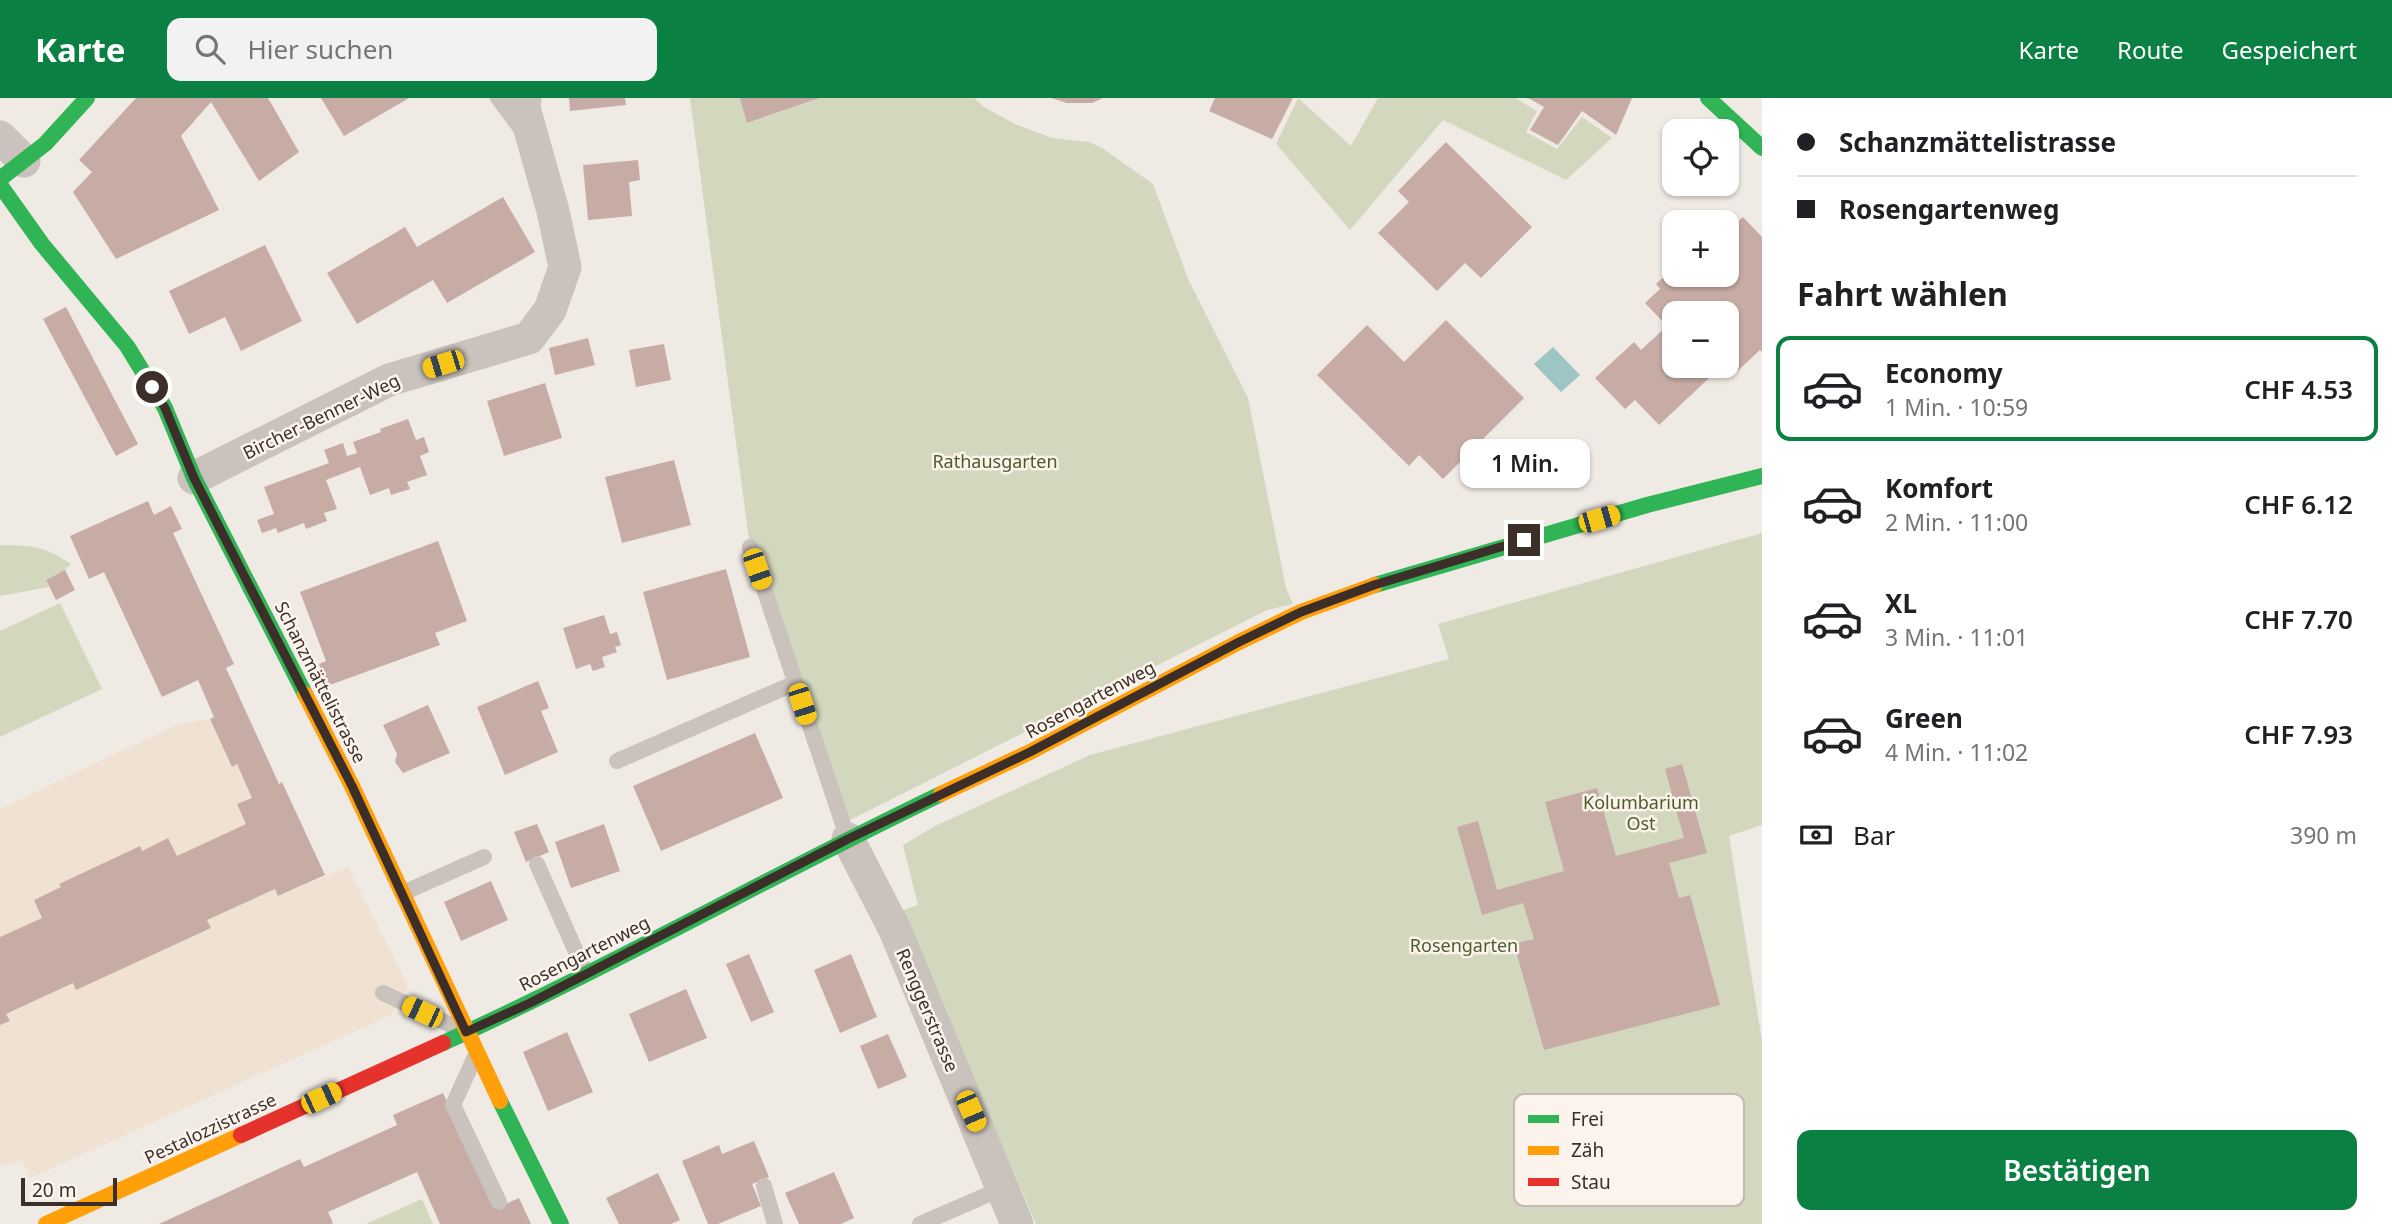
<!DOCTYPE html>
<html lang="de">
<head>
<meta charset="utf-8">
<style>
	body { margin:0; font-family:"Noto Sans",sans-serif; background:#f2f2f2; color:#202124; height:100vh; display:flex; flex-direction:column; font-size:26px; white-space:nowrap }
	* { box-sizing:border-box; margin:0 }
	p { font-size:23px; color:#757577 }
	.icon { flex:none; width:38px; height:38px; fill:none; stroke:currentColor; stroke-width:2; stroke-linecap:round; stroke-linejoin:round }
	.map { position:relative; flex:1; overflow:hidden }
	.drawer { display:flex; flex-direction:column; background:#fff; width:630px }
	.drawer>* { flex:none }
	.hud { display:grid; align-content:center; height:154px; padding:0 35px; background:#fff }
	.buttons { position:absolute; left:1662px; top:21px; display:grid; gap:14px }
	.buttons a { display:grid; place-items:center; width:77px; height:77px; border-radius:14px; background:#fff; box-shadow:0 2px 5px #0004; font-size:35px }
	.scale { position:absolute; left:21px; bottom:18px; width:96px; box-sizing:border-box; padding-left:7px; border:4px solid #3c2f29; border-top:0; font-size:19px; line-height:24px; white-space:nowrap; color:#3c2f29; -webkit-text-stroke:5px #fcf4ec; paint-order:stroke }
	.end { position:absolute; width:32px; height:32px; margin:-16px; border:9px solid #3c2f29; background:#fff; box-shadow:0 0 0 4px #fff }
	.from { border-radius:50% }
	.bubble { position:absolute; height:49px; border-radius:14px; background:#fff; box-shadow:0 2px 5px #0004; font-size:23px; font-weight:600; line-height:49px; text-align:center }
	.car { position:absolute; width:21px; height:42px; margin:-21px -10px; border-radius:9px; box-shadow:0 0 5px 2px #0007; background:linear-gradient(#f5c518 24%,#345 0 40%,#f5c518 0 76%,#345 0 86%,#f5c518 0) }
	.hud b { display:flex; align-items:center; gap:24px; height:66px; font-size:26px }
	.hud b+b { border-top:2px solid #e0e0e0 }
	.hud i { width:18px; height:18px; background:#202124 }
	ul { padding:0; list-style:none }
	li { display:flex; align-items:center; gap:21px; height:105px; margin:0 14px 10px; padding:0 21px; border:4px solid transparent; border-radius:14px }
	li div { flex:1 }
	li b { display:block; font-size:26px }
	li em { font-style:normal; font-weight:600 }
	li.on { border-color:#0b8043 }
	li>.icon { width:63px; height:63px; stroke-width:1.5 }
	h2 { padding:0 35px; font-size:32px; line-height:84px }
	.pay { display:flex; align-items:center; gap:18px; height:77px; padding:0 35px; font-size:26px }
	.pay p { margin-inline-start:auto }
	.cta { display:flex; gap:14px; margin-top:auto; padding:14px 35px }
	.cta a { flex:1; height:80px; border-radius:14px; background:#0b8043; color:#fff; font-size:28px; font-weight:600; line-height:80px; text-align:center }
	header { display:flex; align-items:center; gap:42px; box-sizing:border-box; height:98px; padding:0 35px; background:#0b8043; color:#fff }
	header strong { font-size:33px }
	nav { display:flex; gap:38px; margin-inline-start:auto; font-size:24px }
	.search { width:490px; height:63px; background:#f2f2f2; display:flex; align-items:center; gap:18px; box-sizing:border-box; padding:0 24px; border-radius:14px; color:#757577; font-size:26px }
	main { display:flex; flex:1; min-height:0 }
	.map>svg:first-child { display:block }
	.green { fill:#d2d7bd }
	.plaza { fill:#efe2d2 }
	.water { fill:#9dc5c4 }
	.building { fill:#c6aca4 }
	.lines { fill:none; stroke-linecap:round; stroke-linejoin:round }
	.lane { stroke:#cac2bc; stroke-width:16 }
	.street { stroke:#cac2bc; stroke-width:33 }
	.fast { stroke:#30b455; stroke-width:16 }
	.slow { stroke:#ff9f0a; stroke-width:16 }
	.jam { stroke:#e5322d; stroke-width:16 }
	.route { stroke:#3c2f29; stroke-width:9 }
	.labels { text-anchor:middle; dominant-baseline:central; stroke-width:5; stroke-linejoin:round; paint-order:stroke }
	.street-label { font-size:18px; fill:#3c2f29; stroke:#fcf4ec }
	.park-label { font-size:18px; fill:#4c5d2a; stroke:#fcf4ec }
	.key { fill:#fcf4ec; stroke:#c2b9b2; stroke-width:2 }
	.key-label { font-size:19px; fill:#3c2f29 }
</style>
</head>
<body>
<header>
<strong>Karte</strong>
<div class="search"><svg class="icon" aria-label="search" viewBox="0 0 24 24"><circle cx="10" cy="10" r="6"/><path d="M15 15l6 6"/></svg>Hier suchen</div>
<nav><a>Karte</a><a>Route</a><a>Gespeichert</a></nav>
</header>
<main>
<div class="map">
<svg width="1762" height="1126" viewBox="0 0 1762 1126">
	<rect width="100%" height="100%" fill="#f0eae4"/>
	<path class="green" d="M690,0H740L748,25L815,2V0H974L984,9L1015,26L1052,40L1089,44L1102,50L1153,86L1189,183L1248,300L1286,490L1293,506L1267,512L850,722L750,449Z
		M1298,0L1351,48L1378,0H1515L1537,13L1526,34L1557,51L1582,19L1612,40L1566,82L1443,22L1350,132L1276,46Z
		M1762,435V727L1729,738L1762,943V1126H1036L901,813L918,807L903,747L935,728L1090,657L1449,561L1438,526Z
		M0,447C33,448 43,447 71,466L65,472L46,482L49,489L0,498Z
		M60,505L102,591L0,639V533Z
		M422,1101L433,1126H366Z"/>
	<path class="plaza" d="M210,621L232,669L237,666L252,700L237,706L246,726L177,758L168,740L142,753L139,748L60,785L61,789L34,802L42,820L0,839V711L178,626Z
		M348,769L408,888L391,917L30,1080L23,1062L0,1068V927L9,923L6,916L73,885L76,892L211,830L207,822L275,791L279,798Z"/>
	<path class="water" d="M1553,249L1580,277L1561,294L1534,266Z"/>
	<path class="building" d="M136,0H268L299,54L259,83L211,4L181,38L219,112L116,161L73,94L92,74L79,62Z
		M321,0H409L344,38Z
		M569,0H625L626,7L570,13Z
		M740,0H820L747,25Z
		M1051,0H1103L1092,5H1067Z
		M1215,0H1293L1272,41L1209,13Z
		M1528,0H1632L1616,37L1582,13L1558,47L1530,32L1544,9Z
		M1446,44L1532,129L1481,180L1465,165L1437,193L1378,135L1409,104L1398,93Z
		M638,62L640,82L629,84L632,118L588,122L583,67Z
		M503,99L535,154L447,205L433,182L357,226L327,175L405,129L417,149Z
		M1743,119L1762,139V254L1760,252L1732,278L1722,268H1727V215H1675V268H1722L1659,327L1635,302L1625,311L1595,280L1634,244L1641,252L1667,228L1645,205L1660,191L1656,186L1675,168V177H1727V133Z
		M265,147L302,223L241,253L225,219L189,236L169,193Z
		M66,209L138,346L116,358L43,221Z
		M1446,222L1524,300L1443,381L1419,357L1409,368L1317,277L1367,227L1404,264Z
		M588,240L595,267L555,277L549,250Z
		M664,246L671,282L636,289L629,252Z
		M545,285L562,340L504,358L487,303Z
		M408,321L416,342L424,339L429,354L420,358L427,377L407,384L410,391L391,397L389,390L370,397L360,369L326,382L337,411L324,415L327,423L306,431L304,425L278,435L276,430L262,435L257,422L274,416L264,389L329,365L324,352L343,345L347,358L357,355L353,344L381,334L380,331Z
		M674,362L691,427L622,445L605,379Z
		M148,403L154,417L171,408L182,431L173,435L234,566L226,570L279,686L282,684L325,777L278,798L275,791L207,822L211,830L76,892L73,885L6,916L10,923L0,927V839L42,820L34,802L61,789L59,786L140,748L142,753L168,740L177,758L246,726L237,706L252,700L237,666L232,669L210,621L214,619L198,582L162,599L104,474L89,481L70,438Z
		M438,443L467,523L435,535L440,547L327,588L319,566L326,563L300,494Z
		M726,471L750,559L667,582L643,494Z
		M65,472L75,492L56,502L46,482Z
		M604,517L610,536L617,534L621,547L615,549L617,554L602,559L605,569L593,573L590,566L576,571L563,530Z
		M538,583L549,610L541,613L558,654L505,677L477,609Z
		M428,607L450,655L403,675L395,664L397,656L383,627Z
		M755,635L783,700L661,753L633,688Z
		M1682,666L1707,755L1669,765L1679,800L1690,797L1720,907L1544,952L1514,846L1534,841L1523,805L1482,817L1457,729L1478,723L1497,792L1564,773L1545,704L1597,690L1616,758L1684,740L1665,671Z
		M537,726L549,754L526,764L514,734Z
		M604,726L620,773L571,790L555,744Z
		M491,783L508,822L461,843L444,804Z
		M749,856L774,914L751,924L726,866Z
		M851,856L877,919L840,935L814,872Z
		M686,891L707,940L649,964L629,916Z
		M567,934L593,994L548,1013L523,954Z
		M888,936L907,979L878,991L860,948Z
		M443,995L496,1110L519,1100L531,1126H440L417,1074L328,1114L333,1125L331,1126H159L300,1061L304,1069L397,1027L393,1017Z
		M754,1043L769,1079L752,1086L761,1108L718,1126H708L682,1063L719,1047L722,1056Z
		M834,1074L854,1120L841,1126H799L785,1095Z
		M658,1075L680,1122L671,1126H619L606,1100Z"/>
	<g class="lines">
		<path class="lane" d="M498,0L522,32
			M750,449L848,741
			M617,663L795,585
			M537,766L586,876
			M403,795L484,759
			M383,895L457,930
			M474,961L453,1007L499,1104
			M764,1088L775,1126
			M920,1126L1003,1090"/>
		<path class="street" d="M0,39L24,63
			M194,380L389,282L529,240L550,212L565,169L553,113L524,10L525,0
			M848,741L895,832L1017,1126"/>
		<path class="fast" d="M1708,0L1762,50
			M0,81L45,46L87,0
			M0,87L42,146L127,248L165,310L194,380L305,596
			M1375,487L1647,407L1762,378
			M443,945C612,868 774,776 941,696
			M500,1003L561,1126"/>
		<path class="slow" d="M305,596L352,688L500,1003
			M941,696L1030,654L1239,544L1301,514L1375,487
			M46,1126L241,1037"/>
		<path class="jam" d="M241,1037L443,945"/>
	</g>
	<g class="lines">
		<path class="route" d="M152,289L165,310L194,380L352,688L466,934L530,905L848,741L1030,654L1239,544L1301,514L1374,487L1524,442"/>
	</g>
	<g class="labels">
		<g class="street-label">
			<text transform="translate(321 318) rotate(-26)">Bircher-Benner-Weg</text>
			<text transform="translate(321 584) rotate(63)">Schanzmättelistrasse</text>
			<text transform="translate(1090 601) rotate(-28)">Rosengartenweg</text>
			<text transform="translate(584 855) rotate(-27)">Rosengartenweg</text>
			<text transform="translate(928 912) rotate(67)">Renggerstrasse</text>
			<text transform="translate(210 1030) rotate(-25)">Pestalozzistrasse</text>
		</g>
		<g class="park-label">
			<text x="995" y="363">Rathausgarten</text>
			<text x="1641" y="704">Kolumbarium<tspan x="1641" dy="21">Ost</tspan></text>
			<text x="1464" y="847">Rosengarten</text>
		</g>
	</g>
	<rect x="1514" y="996" width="230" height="112" rx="10" class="key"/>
	<rect x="1528" y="1017" width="31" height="8" fill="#30b455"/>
	<rect x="1528" y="1048" width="31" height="9" fill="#ff9f0a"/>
	<rect x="1528" y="1080" width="31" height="8" fill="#e5322d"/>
	<g class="key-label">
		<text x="1571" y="1028">Frei</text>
		<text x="1571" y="1059">Zäh</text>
		<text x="1571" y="1091">Stau</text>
	</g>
</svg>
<div class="buttons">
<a><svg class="icon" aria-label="locate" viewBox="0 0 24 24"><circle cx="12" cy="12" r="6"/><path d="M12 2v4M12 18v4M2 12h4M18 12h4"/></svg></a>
<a>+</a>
<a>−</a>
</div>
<div class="scale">20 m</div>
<i class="end from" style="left:152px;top:289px"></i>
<i class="end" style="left:1524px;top:442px"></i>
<div class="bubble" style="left:1460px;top:341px;width:130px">1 Min.</div>
<i class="car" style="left:443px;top:266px;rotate:253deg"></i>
<i class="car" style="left:1599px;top:421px;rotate:74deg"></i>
<i class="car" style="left:757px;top:471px;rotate:161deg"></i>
<i class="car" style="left:802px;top:606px;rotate:162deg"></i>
<i class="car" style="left:422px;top:914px;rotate:295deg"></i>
<i class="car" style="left:321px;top:1000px;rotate:65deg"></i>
<i class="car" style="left:971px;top:1013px;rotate:157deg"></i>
</div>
<section class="drawer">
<div class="hud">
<b><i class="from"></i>Schanzmättelistrasse</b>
<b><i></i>Rosengartenweg</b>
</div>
<h2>Fahrt wählen</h2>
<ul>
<li class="on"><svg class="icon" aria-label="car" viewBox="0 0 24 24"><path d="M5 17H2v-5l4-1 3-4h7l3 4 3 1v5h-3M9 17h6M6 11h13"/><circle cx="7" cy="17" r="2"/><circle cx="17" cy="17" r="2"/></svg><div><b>Economy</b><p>1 Min. · 10:59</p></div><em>CHF 4.53</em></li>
<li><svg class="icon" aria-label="car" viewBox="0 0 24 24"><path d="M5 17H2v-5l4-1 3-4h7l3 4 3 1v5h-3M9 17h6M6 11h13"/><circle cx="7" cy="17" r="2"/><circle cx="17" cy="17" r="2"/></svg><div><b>Komfort</b><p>2 Min. · 11:00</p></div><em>CHF 6.12</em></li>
<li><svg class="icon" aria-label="car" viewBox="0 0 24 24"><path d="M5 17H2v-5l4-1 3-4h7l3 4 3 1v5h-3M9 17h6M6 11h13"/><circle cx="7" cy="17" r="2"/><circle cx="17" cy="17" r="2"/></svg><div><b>XL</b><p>3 Min. · 11:01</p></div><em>CHF 7.70</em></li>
<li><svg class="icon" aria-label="car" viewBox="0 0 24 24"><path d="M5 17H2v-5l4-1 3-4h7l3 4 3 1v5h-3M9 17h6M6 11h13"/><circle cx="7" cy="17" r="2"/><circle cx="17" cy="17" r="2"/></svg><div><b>Green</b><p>4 Min. · 11:02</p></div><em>CHF 7.93</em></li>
</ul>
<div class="pay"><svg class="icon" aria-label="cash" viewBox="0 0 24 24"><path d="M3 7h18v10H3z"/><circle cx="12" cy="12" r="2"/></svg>Bar<p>390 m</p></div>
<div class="cta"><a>Bestätigen</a></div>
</section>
</main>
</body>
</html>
